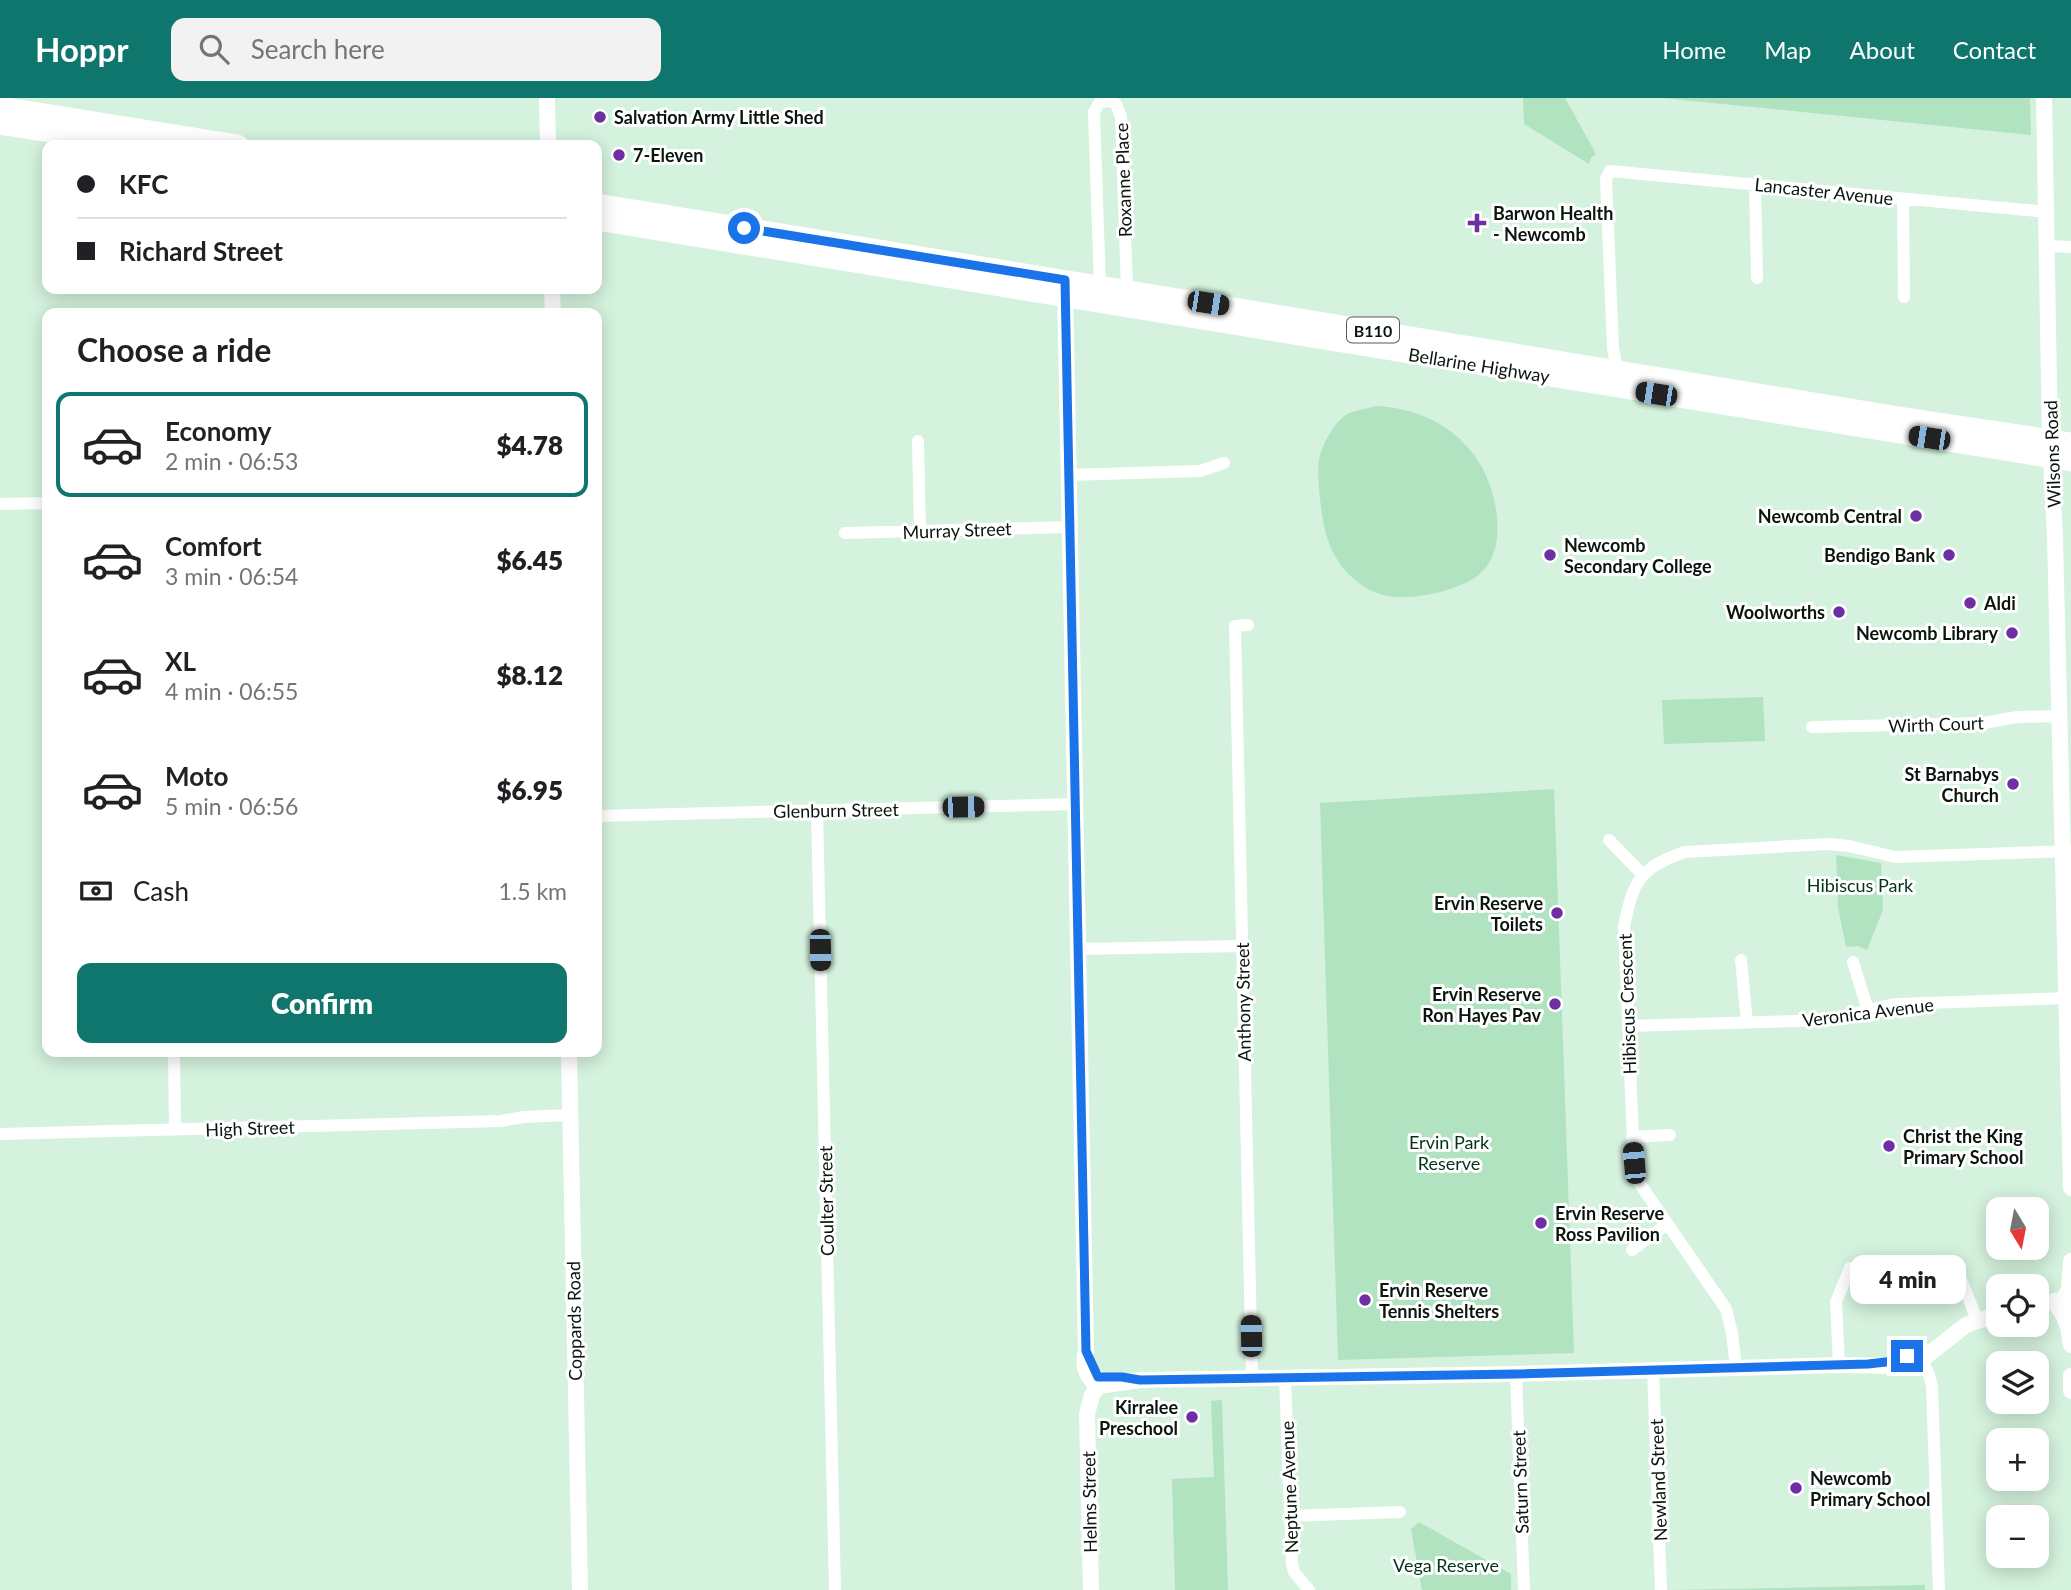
<!DOCTYPE html>
<html lang="en">
<head>
<meta charset="utf-8">
<style>
	body { margin:0; font-family:Lato,sans-serif; background:#f2f2f2; color:#202124; height:100vh; display:flex; flex-direction:column; font-size:26px; white-space:nowrap }
	* { box-sizing:border-box; margin:0 }
	p { font-size:23px; color:#757577 }
	.icon { flex:none; width:38px; height:38px; fill:none; stroke:currentColor; stroke-width:2; stroke-linecap:round; stroke-linejoin:round }
	.map { position:relative; flex:1; overflow:hidden }
	.side { position:absolute; left:42px; top:210px; width:560px; height:749px; display:flex; flex-direction:column; background:#fff; border-radius:14px; box-shadow:0 4px 18px #0003 }
	.side>* { flex:none }
	.hud { position:absolute; left:42px; top:42px; width:560px; height:154px; border-radius:14px; box-shadow:0 4px 18px #0003; display:grid; align-content:center; height:154px; padding:0 35px; background:#fff }
	.needle { width:46px; rotate:170deg }
	.buttons { position:absolute; left:1986px; top:1099px; display:grid; gap:14px }
	.buttons a { display:grid; place-items:center; width:63px; height:63px; border-radius:14px; background:#fff; box-shadow:0 4px 18px #0003; font-size:35px }
	.end { position:absolute; width:32px; height:32px; margin:-16px; border:9px solid #1a73e8; background:#fff; box-shadow:0 0 0 4px #fff }
	.from { border-radius:50% }
	.bubble { position:absolute; height:49px; border-radius:14px; background:#fff; box-shadow:0 4px 18px #0003; font-size:23px; font-weight:800; line-height:49px; text-align:center }
	.car { position:absolute; width:21px; height:42px; margin:-21px -10px; border-radius:9px; box-shadow:0 0 5px 2px #0007; background:linear-gradient(#222 24%,#8ab4d8 0 40%,#222 0 76%,#8ab4d8 0 86%,#222 0) }
	.hud b { display:flex; align-items:center; gap:24px; height:66px; font-size:26px }
	.hud b+b { border-top:2px solid #e0e0e0 }
	.hud i { width:18px; height:18px; background:#202124 }
	ul { padding:0; list-style:none }
	li { display:flex; align-items:center; gap:21px; height:105px; margin:0 14px 10px; padding:0 21px; border:4px solid transparent; border-radius:14px }
	li div { flex:1 }
	li b { display:block; font-size:26px }
	li em { font-style:normal; font-weight:800 }
	li.active { border-color:#0f766e }
	li>.icon { width:63px; height:63px; stroke-width:1.5 }
	h2 { padding:0 35px; font-size:32px; line-height:84px }
	.pay { display:flex; align-items:center; gap:18px; height:77px; padding:0 35px; font-size:26px }
	.pay p { margin-inline-start:auto }
	.cta { display:flex; gap:14px; margin-top:auto; padding:14px 35px }
	.cta a { flex:1; height:80px; border-radius:14px; background:#0f766e; color:#fff; font-size:28px; font-weight:800; line-height:80px; text-align:center }
	header { display:flex; align-items:center; gap:42px; box-sizing:border-box; height:98px; padding:0 35px; background:#0f766e; color:#fff }
	header strong { font-size:33px }
	nav { display:flex; gap:38px; margin-inline-start:auto; font-size:24px }
	.search { width:490px; height:63px; background:#f2f2f2; display:flex; align-items:center; gap:18px; box-sizing:border-box; padding:0 24px; border-radius:14px; color:#757577; font-size:26px }
	.map>svg:first-child { display:block }
	.green { fill:#b1e3c1 }
	.lines { fill:none; stroke-linecap:round; stroke-linejoin:round }
	.street { stroke:#fff; stroke-width:12 }
	.secondary { stroke:#fff; stroke-width:16 }
	.highway { stroke:#fff; stroke-width:21 }
	.route { stroke:#1a73e8; stroke-width:9 }
	.poi-dot { fill:#6f2fa4; stroke:#fff; stroke-width:2.5 }
	.labels { text-anchor:middle; dominant-baseline:central; stroke-width:6; stroke-linejoin:round; paint-order:stroke }
	.shield { fill:#fff; stroke:#545b56; stroke-width:2 }
	.shield-label { font-size:16px; font-weight:bold; fill:#0a150e }
	.poi-label { font-size:18px; font-weight:bold; fill:#0a150e; stroke:#fff; text-anchor:start }
	.street-label { font-size:18px; fill:#0a150e; stroke:#fff }
	.park-label { font-size:18px; fill:#02321a; stroke:#fff }
</style>
</head>
<body>
<header>
<strong>Hoppr</strong>
<div class="search"><svg class="icon" aria-label="search" viewBox="0 0 24 24"><circle cx="10" cy="10" r="6"/><path d="M15 15l6 6"/></svg>Search here</div>
<nav><a>Home</a><a>Map</a><a>About</a><a>Contact</a></nav>
</header>
<div class="map">
<svg width="2071" height="1492" viewBox="0 0 2071 1492">
	<rect width="100%" height="100%" fill="#d4f2dd"/>
	<path class="green" d="M1523,0H1565L1596,56L1591,60L1589,66L1524,26Z
		M1663,0H2030L2031,37Z
		M1376,308C1441,311 1491,353 1497,419C1498,437 1498,449 1489,465C1479,482 1458,489 1440,494C1419,499 1392,503 1372,493C1352,483 1334,463 1328,442C1322,426 1316,378 1319,362C1321,349 1334,324 1346,317C1354,312 1367,311 1376,308Z
		M1763,599L1765,643L1664,646L1662,602Z
		M1554,691L1574,1255L1338,1262L1320,705Z
		M1836,757L1881,765L1883,812L1867,852L1858,848L1846,849L1838,809Z
		M1222,1302L1228,1492H1175L1172,1381L1214,1379L1211,1303Z
		M1419,1424L1511,1476V1492H1422L1411,1431Z
		M1925,1487V1492H1673Z"/>
	<g class="lines">
		<path class="street" d="M1755,86L1757,180
			M1903,101L1904,199
			M2048,148L2071,149
			M1100,188L1094,14L1100,4L1110,3L1116,6L1121,19L1127,192
			M1617,272L1613,250L1606,81L1610,73L2047,114
			M918,343L920,433
			M1068,377L1200,373L1224,365
			M0,406L47,405
			M845,435L1068,429
			M1248,527L1235,528L1252,1281
			M1812,629L1984,625L2017,619L2059,618
			M817,713L835,1492
			M597,718L1075,706
			M1609,742L1642,776
			M1078,851L1241,848
			M1741,862L1747,925
			M1853,864L1868,912
			M1628,928L1830,922C1853,917 1875,909 1898,906L2071,900
			M174,954L175,1032
			M0,1036L501,1023L523,1019L570,1017
			M1632,1039L1670,1037
			M1632,1152L1667,1126
			M1956,1169L1974,1214
			M1921,1261L1929,1276L1932,1289L1939,1492
			M1839,1267L1836,1204L1850,1170
			M1736,1270L1732,1235L1726,1211L1640,1086L1634,1065L1624,829C1633,783 1640,769 1685,754L1828,746L1849,748L1895,759L2071,753
			M1653,1272L1661,1492
			M1516,1276L1524,1492
			M1285,1280L1292,1466L1294,1474L1309,1492
			M1290,1418L1400,1414"/>
		<path class="secondary" d="M547,0L548,47
			M2044,0L2050,342L2055,440L2071,1090
			M1065,188L1086,1253C1082,1268 1086,1279 1098,1288
			M552,191L553,215
			M569,954L580,1492
			M2070,1201L2062,1202L2059,1211L2063,1216H2071
			M2063,1202L2069,1191L2071,1163
			M2037,1206L2062,1202
			M2063,1216L2068,1229L2071,1247
			M2071,1278V1293
			M1098,1288L1140,1282L1516,1276L1839,1267L1898,1268L1912,1265L1924,1260L1966,1227L1998,1216
			M1091,1492L1087,1316L1092,1297L1098,1288V1280"/>
		<path class="highway" d="M0,9L238,47
			M0,26L135,47
			M597,106L1899,319L2071,345
			M597,122L2071,363"/>
	</g>
	<g class="lines">
		<path class="route" d="M744,130L1065,182L1086,1253L1098,1279H1122L1140,1282L1516,1276L1868,1266L1886,1264L1907,1258"/>
	</g>
	<g class="poi-dot">
		<circle cx="600" cy="19" r="7"/>
		<circle cx="619" cy="57" r="7"/>
		<path d="M1473.5 114.5h7v7h7v7h-7v7h-7v-7h-7v-7h7z"/>
		<circle cx="1916" cy="418" r="7"/>
		<circle cx="1550" cy="457" r="7"/>
		<circle cx="1949" cy="457" r="7"/>
		<circle cx="1970" cy="505" r="7"/>
		<circle cx="1839" cy="514" r="7"/>
		<circle cx="2012" cy="535" r="7"/>
		<circle cx="2013" cy="686" r="7"/>
		<circle cx="1557" cy="815" r="7"/>
		<circle cx="1555" cy="906" r="7"/>
		<circle cx="1889" cy="1048" r="7"/>
		<circle cx="1541" cy="1125" r="7"/>
		<circle cx="1365" cy="1202" r="7"/>
		<circle cx="1192" cy="1319" r="7"/>
		<circle cx="1796" cy="1390" r="7"/>
	</g>
	<g class="labels">
		<rect class="shield" x="1347" y="219.5" width="52" height="25" rx="5"/>
		<g class="shield-label">
			<text x="1373" y="232">B110</text>
		</g>
		<g class="poi-label">
			<text x="614" y="19">Salvation Army Little Shed</text>
			<text x="633" y="57">7-Eleven</text>
			<text x="1493" y="115">Barwon Health<tspan x="1493" dy="21">- Newcomb</tspan></text>
			<text x="1902" y="418" text-anchor="end">Newcomb Central</text>
			<text x="1564" y="447">Newcomb<tspan x="1564" dy="21">Secondary College</tspan></text>
			<text x="1935" y="457" text-anchor="end">Bendigo Bank</text>
			<text x="1984" y="505">Aldi</text>
			<text x="1825" y="514" text-anchor="end">Woolworths</text>
			<text x="1998" y="535" text-anchor="end">Newcomb Library</text>
			<text x="1999" y="676" text-anchor="end">St Barnabys<tspan x="1999" dy="21">Church</tspan></text>
			<text x="1543" y="805" text-anchor="end">Ervin Reserve<tspan x="1543" dy="21">Toilets</tspan></text>
			<text x="1541" y="896" text-anchor="end">Ervin Reserve<tspan x="1541" dy="21">Ron Hayes Pav</tspan></text>
			<text x="1903" y="1038">Christ the King<tspan x="1903" dy="21">Primary School</tspan></text>
			<text x="1555" y="1115">Ervin Reserve<tspan x="1555" dy="21">Ross Pavilion</tspan></text>
			<text x="1379" y="1192">Ervin Reserve<tspan x="1379" dy="21">Tennis Shelters</tspan></text>
			<text x="1178" y="1309" text-anchor="end">Kirralee<tspan x="1178" dy="21">Preschool</tspan></text>
			<text x="1810" y="1380">Newcomb<tspan x="1810" dy="21">Primary School</tspan></text>
		</g>
		<g class="street-label">
			<text transform="translate(1123 82) rotate(-92)">Roxanne Place</text>
			<text transform="translate(1824 93) rotate(6)">Lancaster Avenue</text>
			<text transform="translate(1479 267) rotate(9)">Bellarine Highway</text>
			<text transform="translate(2052 356) rotate(-92)">Wilsons Road</text>
			<text transform="translate(957 432) rotate(-2)">Murray Street</text>
			<text transform="translate(1936 626) rotate(-2)">Wirth Court</text>
			<text transform="translate(836 712) rotate(-1)">Glenburn Street</text>
			<text transform="translate(1243 904) rotate(-91)">Anthony Street</text>
			<text transform="translate(1627 906) rotate(-92)">Hibiscus Crescent</text>
			<text transform="translate(1868 914) rotate(-7)">Veronica Avenue</text>
			<text transform="translate(250 1030) rotate(-2)">High Street</text>
			<text transform="translate(826 1103) rotate(-91)">Coulter Street</text>
			<text transform="translate(574 1223) rotate(-91)">Coppards Road</text>
			<text transform="translate(1658 1382) rotate(-92)">Newland Street</text>
			<text transform="translate(1520 1384) rotate(-92)">Saturn Street</text>
			<text transform="translate(1289 1389) rotate(-92)">Neptune Avenue</text>
			<text transform="translate(1089 1404) rotate(-91)">Helms Street</text>
		</g>
		<g class="park-label">
			<text x="1860" y="787">Hibiscus Park</text>
			<text x="1449" y="1044">Ervin Park<tspan x="1449" dy="21">Reserve</tspan></text>
			<text x="1446" y="1467">Vega Reserve</text>
		</g>
	</g>
</svg>
<div class="buttons">
<a><svg class="needle" viewBox="-14 -14 28 28"><path d="M0-13l5 13h-10z" fill="#e53935"/><path d="M0 13l5-13h-10z" fill="#757577"/></svg></a>
<a><svg class="icon" aria-label="locate" viewBox="0 0 24 24"><circle cx="12" cy="12" r="6"/><path d="M12 2v4M12 18v4M2 12h4M18 12h4"/></svg></a>
<a><svg class="icon" aria-label="layers" viewBox="0 0 24 24"><path d="M12 4l9 5-9 5-9-5zM3 14l9 5 9-5"/></svg></a>
<a>+</a>
<a>−</a>
</div>
<i class="end from" style="left:744px;top:130px"></i>
<i class="end" style="left:1907px;top:1258px"></i>
<div class="bubble" style="left:1850px;top:1157px;width:116px">4 min</div>
<i class="car" style="left:1208px;top:205px;rotate:99deg"></i>
<i class="car" style="left:1656px;top:296px;rotate:279deg"></i>
<i class="car" style="left:1929px;top:340px;rotate:279deg"></i>
<i class="car" style="left:963px;top:709px;rotate:89deg"></i>
<i class="car" style="left:820px;top:852px;rotate:179deg"></i>
<i class="car" style="left:1634px;top:1065px;rotate:355deg"></i>
<i class="car" style="left:1251px;top:1238px;rotate:359deg"></i>
<div class="hud">
<b><i class="from"></i>KFC</b>
<b><i></i>Richard Street</b>
</div>
<section class="side">
<h2>Choose a ride</h2>
<ul>
<li class="active"><svg class="icon" aria-label="car" viewBox="0 0 24 24"><path d="M5 17H2v-5l4-1 3-4h7l3 4 3 1v5h-3M9 17h6M6 11h13"/><circle cx="7" cy="17" r="2"/><circle cx="17" cy="17" r="2"/></svg><div><b>Economy</b><p>2 min · 06:53</p></div><em>$4.78</em></li>
<li><svg class="icon" aria-label="car" viewBox="0 0 24 24"><path d="M5 17H2v-5l4-1 3-4h7l3 4 3 1v5h-3M9 17h6M6 11h13"/><circle cx="7" cy="17" r="2"/><circle cx="17" cy="17" r="2"/></svg><div><b>Comfort</b><p>3 min · 06:54</p></div><em>$6.45</em></li>
<li><svg class="icon" aria-label="car" viewBox="0 0 24 24"><path d="M5 17H2v-5l4-1 3-4h7l3 4 3 1v5h-3M9 17h6M6 11h13"/><circle cx="7" cy="17" r="2"/><circle cx="17" cy="17" r="2"/></svg><div><b>XL</b><p>4 min · 06:55</p></div><em>$8.12</em></li>
<li><svg class="icon" aria-label="car" viewBox="0 0 24 24"><path d="M5 17H2v-5l4-1 3-4h7l3 4 3 1v5h-3M9 17h6M6 11h13"/><circle cx="7" cy="17" r="2"/><circle cx="17" cy="17" r="2"/></svg><div><b>Moto</b><p>5 min · 06:56</p></div><em>$6.95</em></li>
</ul>
<div class="pay"><svg class="icon" aria-label="cash" viewBox="0 0 24 24"><path d="M3 7h18v10H3z"/><circle cx="12" cy="12" r="2"/></svg>Cash<p>1.5 km</p></div>
<div class="cta"><a>Confirm</a></div>
</section>
</div>
</body>
</html>
